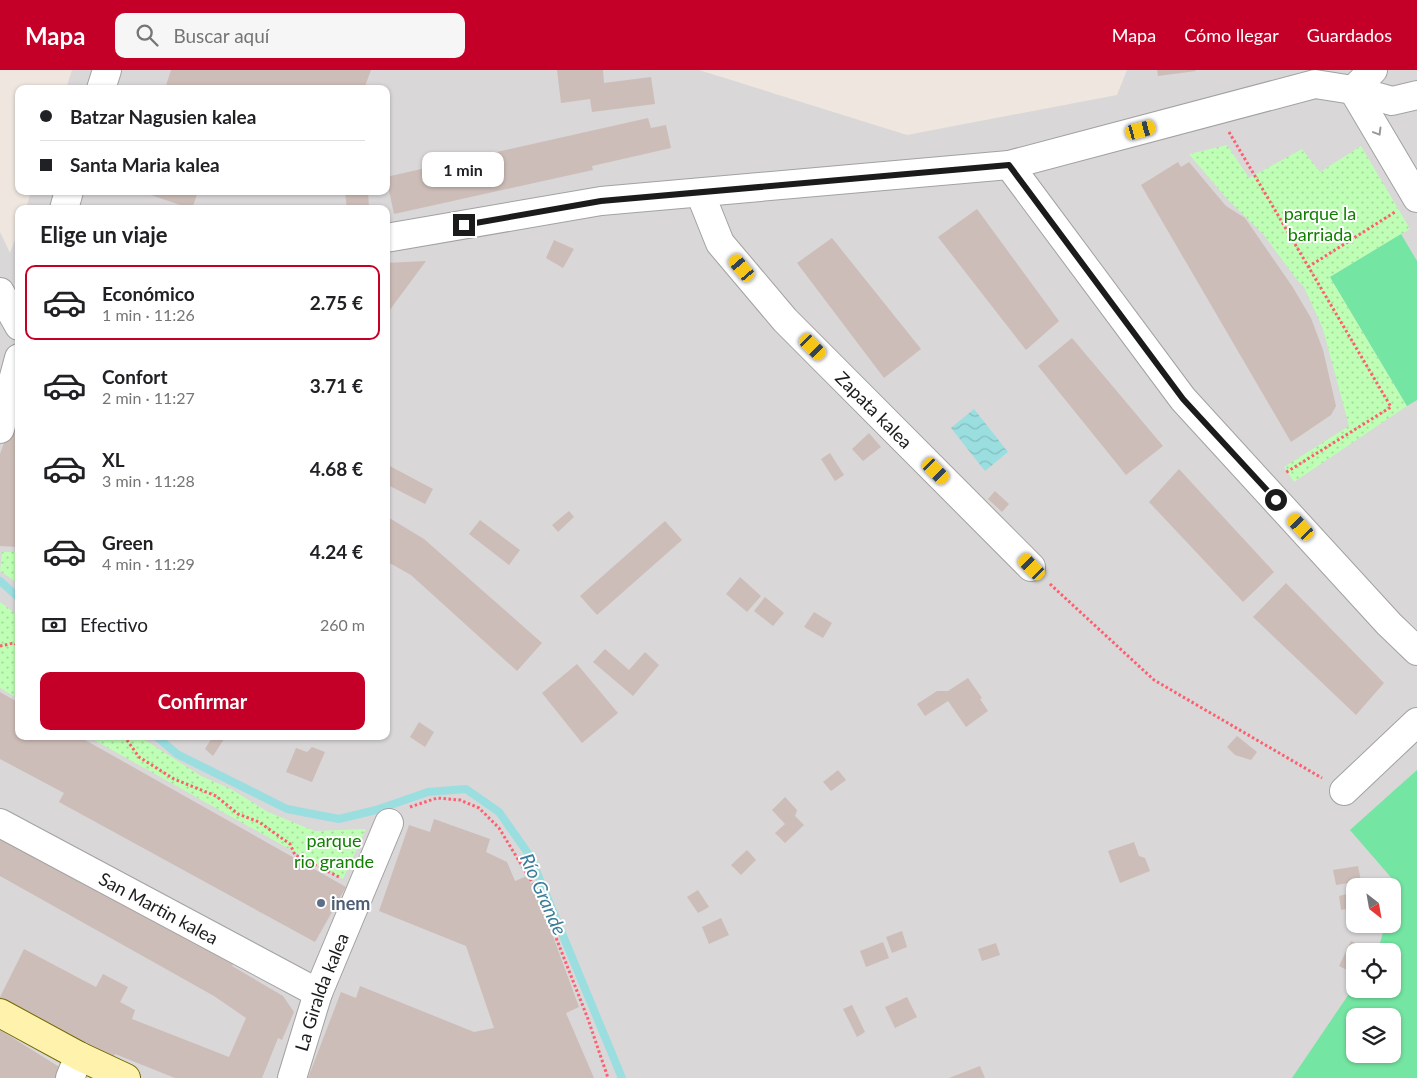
<!DOCTYPE html>
<html lang="es">
<head>
<meta charset="utf-8">
<style>
	body { margin:0; font-family:Lato,sans-serif; background:#f6f6f6; color:#202124; height:100vh; display:flex; flex-direction:column; font-size:19px; white-space:nowrap }
	* { box-sizing:border-box; margin:0 }
	p { font-size:16px; color:#757577 }
	.icon { flex:none; width:28px; height:28px; fill:none; stroke:currentColor; stroke-width:2; stroke-linecap:round; stroke-linejoin:round }
	.map { position:relative; flex:1; overflow:hidden }
	.sheet { position:absolute; left:15px; top:135px; width:375px; height:535px; display:flex; flex-direction:column; background:#fff; border-radius:10px; box-shadow:0 1px 4px #0004 }
	.sheet>* { flex:none }
	.top-card { position:absolute; left:15px; top:15px; width:375px; height:110px; border-radius:10px; box-shadow:0 1px 4px #0004; display:grid; align-content:center; height:110px; padding:0 25px; background:#fff }
	.needle { width:32px; rotate:149deg }
	.tools { position:absolute; left:1346px; top:808px; display:grid; gap:10px }
	.tools a { display:grid; place-items:center; width:55px; height:55px; border-radius:10px; background:#fff; box-shadow:0 1px 4px #0004; font-size:25px }
	.end { position:absolute; width:22px; height:22px; margin:-11px; border:6px solid #1b1b1b; background:#fff; box-shadow:0 0 0 2px #fff }
	.from { border-radius:50% }
	.bubble { position:absolute; height:35px; border-radius:10px; background:#fff; box-shadow:0 1px 4px #0004; font-size:16px; font-weight:700; line-height:35px; text-align:center }
	.car { position:absolute; width:15px; height:30px; margin:-15px -8px; border-radius:6px; box-shadow:0 0 4px 1px #0007; background:linear-gradient(#f5c518 24%,#345 0 40%,#f5c518 0 76%,#345 0 86%,#f5c518 0) }
	.top-card b { display:flex; align-items:center; gap:18px; height:48px; font-size:19px }
	.top-card b+b { border-top:1px solid #e0e0e0 }
	.top-card i { width:12px; height:12px; background:#202124 }
	ul { padding:0; list-style:none }
	li { display:flex; align-items:center; gap:15px; height:75px; margin:0 10px 8px; padding:0 15px; border:2px solid transparent; border-radius:10px }
	li div { flex:1 }
	li b { display:block; font-size:19px }
	li em { font-style:normal; font-weight:700 }
	li.active { border-color:#c50028 }
	li>.icon { width:45px; height:45px; stroke-width:1.5 }
	h2 { padding:0 25px; font-size:22px; line-height:60px }
	.pay { display:flex; align-items:center; gap:12px; height:55px; padding:0 25px; font-size:19px }
	.pay p { margin-inline-start:auto }
	.action { display:flex; gap:10px; margin-top:auto; padding:10px 25px }
	.action a { flex:1; height:58px; border-radius:10px; background:#c50028; color:#fff; font-size:20px; font-weight:700; line-height:58px; text-align:center }
	header { display:flex; align-items:center; gap:30px; box-sizing:border-box; height:70px; padding:0 25px; background:#c50028; color:#fff }
	header strong { font-size:24px }
	nav { display:flex; gap:28px; margin-inline-start:auto; font-size:18px }
	.search { width:350px; height:45px; background:#f6f6f6; display:flex; align-items:center; gap:12px; box-sizing:border-box; padding:0 18px; border-radius:10px; color:#757577; font-size:19px }
	.map>svg:first-child { display:block }
	.residential { fill:#d9d7d8; fill-rule:evenodd }
	.park { fill:url(#park-dots) }
	.pitch { fill:#74e5a2; fill-rule:evenodd }
	.water { fill:url(#water-waves) }
	.lines { fill:none; stroke-linecap:round; stroke-linejoin:round }
	.stream { stroke:#9adee0; stroke-width:8 }
	.building { fill:#cdbdb8 }
	.minor-casing { stroke:#a2a2a2; stroke-width:30 }
	.tertiary-casing { stroke:#a2a2a2; stroke-width:30 }
	.secondary-casing { stroke:#736800; stroke-width:30 }
	.path { stroke:#ff5e6f; stroke-width:3; stroke-dasharray:2.5 2.5; stroke-linecap:butt }
	.minor { stroke:#fff; stroke-width:28 }
	.tertiary { stroke:#fff; stroke-width:28 }
	.secondary { stroke:#fff2ac; stroke-width:28 }
	.oneway { stroke:#989898 }
	.route { stroke:#1b1b1b; stroke-width:6 }
	.service-dot { fill:#5c6f8a; stroke:#fff; stroke-width:2 }
	.labels { text-anchor:middle; dominant-baseline:central; stroke-width:4; stroke-linejoin:round; paint-order:stroke }
	.park-label { font-size:18px; fill:#118002; stroke:#fff }
	.street-label { font-size:18px; fill:#1b1b1b; stroke:#fff }
	.service-label { font-size:18px; font-weight:bold; fill:#4e5e75; stroke:#fff; text-anchor:start }
	.water-label { font-size:19px; font-style:italic; fill:#397d99; stroke:#fff }
</style>
</head>
<body>
<header>
<strong>Mapa</strong>
<div class="search"><svg class="icon" aria-label="search" viewBox="0 0 24 24"><circle cx="10" cy="10" r="6"/><path d="M15 15l6 6"/></svg>Buscar aquí</div>
<nav><a>Mapa</a><a>Cómo llegar</a><a>Guardados</a></nav>
</header>
<div class="map">
<svg width="1417" height="1008" viewBox="0 0 1417 1008">
	<defs>
		<pattern id="park-dots" width="8" height="8" patternUnits="userSpaceOnUse" patternTransform="scale(1.25)"><rect width="8" height="8" fill="#bffeb5"/><path d="M2 2h.1M6 6h.1" fill="none" stroke="#a4d99b" stroke-width="1.8" stroke-linecap="round"/></pattern>
		<pattern id="water-waves" width="16" height="10" patternUnits="userSpaceOnUse" patternTransform="scale(1.25)"><rect width="16" height="10" fill="#9adee0"/><path d="M0 5q4-4 8 0t8 0" fill="none" stroke="#84bec0"/></pattern>
	</defs>
	<rect width="100%" height="100%" fill="#eee6df"/>
	<path class="residential" d="M72,0H699L907,65L1117,25L1127,0H1417V1008H0V162L10,183L19,159V666H386V139H26L31,121H386V19H66ZM1355,816H1392V854H1355ZM1355,881H1392V919H1355ZM1355,946H1392V984H1355Z"/>
	<path class="park" d="M1227,75L1249,108L1302,79L1320,102L1361,76L1410,159L1330,207L1407,336L1294,412L1284,397L1349,356L1323,259L1304,217L1298,211L1263,164L1228,130L1189,84Z
		M2,482H19V514L0,501Z
		M0,532L19,546V629L0,618Z
		M87,666H140L145,670L201,706L231,719L268,742L315,761L366,759L343,809Z"/>
	<path class="pitch" d="M1401,164L1417,191V330L1407,336L1330,207Z
		M1417,700V1008H1292L1355,915V919H1392V881H1378L1385,854H1392V822L1395,812L1350,760ZM1355,946H1392V984H1355Z"/>
	<path class="water" d="M974,339L1008,382L985,401L951,358Z"/>
	<g class="lines">
		<path class="stream" d="M0,511L19,528
			M156,666L177,684L287,739L339,749L376,740L428,722L466,719L499,742L530,786L622,1008"/>
	</g>
	<path class="building" d="M171,0H371L364,19H165Z
		M557,0H603L604,13L651,7L655,34L592,42L590,29L561,33Z
		M1157,0H1195L1196,1L1158,6Z
		M648,48L651,58L666,55L671,78L592,96L593,100L394,144L386,107Z
		M1178,92L1181,97L1189,92L1226,136L1245,148L1292,216L1311,248L1323,280L1336,336L1331,345L1291,372L1141,115Z
		M149,121H198L192,139L148,124Z
		M345,121H368L369,139H347Z
		M977,139L1059,251L1026,280L938,167Z
		M832,168L921,279L884,308L797,193Z
		M554,170L574,179L563,198L546,188Z
		M426,191L386,245V193Z
		M1072,268L1163,376L1126,405L1038,296Z
		M19,352V477L0,476V384L11,353Z
		M869,363L881,377L863,391L852,379Z
		M830,383L844,405L835,411L821,389Z
		M386,394L433,419L425,434L386,414Z
		M1179,399L1274,502L1243,532L1149,432Z
		M995,421L1009,434L1002,442L988,429Z
		M569,441L574,447L558,462L552,455Z
		M386,446L424,469L542,573L517,601L411,505L386,491Z
		M480,450L520,480L509,495L469,464Z
		M665,451L682,470L597,545L580,526Z
		M740,507L761,526L747,542L726,524Z
		M1286,513L1384,613L1356,645L1253,547Z
		M765,527L784,543L773,556L754,541Z
		M814,542L832,553L823,568L804,557Z
		M605,579L629,600L645,582L659,595L633,626L593,592Z
		M577,594L618,643L582,673L542,623Z
		M968,608L982,628L980,629L988,641L966,657L948,631L925,646L917,634L937,621H948Z
		M0,622L19,633V666H78L346,817L315,872L59,732L64,723L0,689Z
		M419,652L434,662L425,677L410,667Z
		M213,666H226L213,686L205,679Z
		M1237,666L1257,682L1251,690L1235,685L1227,677Z
		M312,677L325,682L312,712L286,702L296,678L307,682Z
		M838,700L846,710L831,721L823,712Z
		M785,727L797,740L795,746L804,755L785,773L775,763L785,754L772,740Z
		M434,749L490,769L486,782L507,792L515,811L527,806L544,842L579,937L566,943L594,1008H308L341,922L356,928L360,916L474,962L494,958L466,876L379,841L409,755L430,762Z
		M0,759L234,893L232,896L283,926L294,942L282,970L278,968L262,1008H175L115,984L113,990L0,932V927L24,879L96,917L103,904L128,917L120,932L135,940L132,949L229,987L246,948L214,926L0,806Z
		M1134,772L1139,786L1145,788L1150,801L1120,813L1108,781Z
		M747,780L756,790L741,805L731,795Z
		M1358,796L1361,811L1336,815L1333,800Z
		M698,820L709,837L698,843L687,827Z
		M1355,822V837L1341,840L1339,826Z
		M721,848L729,865L709,874L702,857Z
		M902,861L907,877L892,883L886,867Z
		M1351,871L1367,878L1366,881H1355V904L1339,896Z
		M883,872L889,888L866,897L860,881Z
		M996,873L1000,885L982,891L978,879Z
		M907,927L917,947L895,958L885,937Z
		M852,935L865,962L857,967L843,939Z
		M0,960L61,998L58,1008H0Z
		M980,996L985,1008H949Z"/>
	<g class="lines">
		<g class="minor-casing">
			<g id="minor">
				<path d="M1353,20L1417,128"/>
				<path d="M1353,20L1373,0"/>
				<path d="M1009,95L1183,329L1389,554L1417,581"/>
				<path id="s1" d="M700,123L720,173L785,250L1031,497"/>
				<path d="M386,168L601,131L1009,95L1315,14L1353,20L1392,31L1417,25"/>
				<path d="M0,222L19,256"/>
				<path d="M1344,721L1417,652"/>
				<path id="s2" d="M0,753L318,923"/>
				<path d="M70,1008L79,986"/>
				<path id="s3" d="M292,1008L318,923L389,753"/>
			</g>
		</g>
		<g class="tertiary-casing">
			<path id="tertiary" d="M101,19L107,0
				M64,139L69,121
				M0,359L19,288"/>
		</g>
		<g class="secondary-casing">
			<path id="secondary" d="M0,943L79,986L126,1008"/>
		</g>
		<path class="path" d="M1229,62L1391,337L1285,403
			M1308,197L1395,142
			M1050,514L1154,610L1322,708
			M0,576L14,573L19,576
			M124,666L139,687L174,709L216,726L238,744L259,752L290,774L295,785L339,807
			M410,737L437,728L460,730L479,738L499,758L538,822L588,949L608,1008"/>
		<use href="#minor" class="minor"/>
		<use href="#tertiary" class="tertiary"/>
		<use href="#secondary" class="secondary"/>
	</g>
	<defs><path id="oneway-chevron" d="M-2-3.5L2.5 0L-2 3.5" fill="none" stroke-width="1.6" stroke-linecap="round" stroke-linejoin="round" transform="scale(1.25)"/></defs>
	<use class="oneway" href="#oneway-chevron" transform="translate(1378 62) rotate(59)"/>
	<g class="lines">
		<path class="route" d="M464,155L601,131L1009,95L1183,329L1276,430"/>
	</g>
	<circle class="service-dot" cx="321" cy="833" r="5"/>
	<g class="labels">
		<g class="park-label">
			<text x="1320" y="143">parque la<tspan x="1320" dy="21">barriada</tspan></text>
			<text x="334" y="770">parque<tspan x="334" dy="21">rio grande</tspan></text>
		</g>
		<g class="street-label">
			<text stroke="none"><textPath href="#s1" startOffset="281">Zapata kalea</textPath></text>
			<text stroke="none"><textPath href="#s2" startOffset="180">San Martin kalea</textPath></text>
			<text stroke="none"><textPath href="#s3" startOffset="91">La Giralda kalea</textPath></text>
		</g>
		<g class="service-label">
			<text x="331" y="833">inem</text>
		</g>
		<g class="water-label">
			<text transform="translate(544 824) rotate(66)">Río Grande</text>
		</g>
	</g>
</svg>
<div class="tools">
<a><svg class="needle" viewBox="-14 -14 28 28"><path d="M0-13l5 13h-10z" fill="#e53935"/><path d="M0 13l5-13h-10z" fill="#757577"/></svg></a>
<a><svg class="icon" aria-label="locate" viewBox="0 0 24 24"><circle cx="12" cy="12" r="6"/><path d="M12 2v4M12 18v4M2 12h4M18 12h4"/></svg></a>
<a><svg class="icon" aria-label="layers" viewBox="0 0 24 24"><path d="M12 4l9 5-9 5-9-5zM3 14l9 5 9-5"/></svg></a>
</div>
<i class="end from" style="left:1276px;top:430px"></i>
<i class="end" style="left:464px;top:155px"></i>
<div class="bubble" style="left:422px;top:82px;width:82px">1 min</div>
<i class="car" style="left:1141px;top:60px;rotate:75deg"></i>
<i class="car" style="left:742px;top:198px;rotate:320deg"></i>
<i class="car" style="left:813px;top:277px;rotate:135deg"></i>
<i class="car" style="left:936px;top:401px;rotate:135deg"></i>
<i class="car" style="left:1301px;top:457px;rotate:317deg"></i>
<i class="car" style="left:1032px;top:497px;rotate:315deg"></i>
<div class="top-card">
<b><i class="from"></i>Batzar Nagusien kalea</b>
<b><i></i>Santa Maria kalea</b>
</div>
<section class="sheet">
<h2>Elige un viaje</h2>
<ul>
<li class="active"><svg class="icon" aria-label="car" viewBox="0 0 24 24"><path d="M5 17H2v-5l4-1 3-4h7l3 4 3 1v5h-3M9 17h6M6 11h13"/><circle cx="7" cy="17" r="2"/><circle cx="17" cy="17" r="2"/></svg><div><b>Económico</b><p>1 min · 11:26</p></div><em>2.75 €</em></li>
<li><svg class="icon" aria-label="car" viewBox="0 0 24 24"><path d="M5 17H2v-5l4-1 3-4h7l3 4 3 1v5h-3M9 17h6M6 11h13"/><circle cx="7" cy="17" r="2"/><circle cx="17" cy="17" r="2"/></svg><div><b>Confort</b><p>2 min · 11:27</p></div><em>3.71 €</em></li>
<li><svg class="icon" aria-label="car" viewBox="0 0 24 24"><path d="M5 17H2v-5l4-1 3-4h7l3 4 3 1v5h-3M9 17h6M6 11h13"/><circle cx="7" cy="17" r="2"/><circle cx="17" cy="17" r="2"/></svg><div><b>XL</b><p>3 min · 11:28</p></div><em>4.68 €</em></li>
<li><svg class="icon" aria-label="car" viewBox="0 0 24 24"><path d="M5 17H2v-5l4-1 3-4h7l3 4 3 1v5h-3M9 17h6M6 11h13"/><circle cx="7" cy="17" r="2"/><circle cx="17" cy="17" r="2"/></svg><div><b>Green</b><p>4 min · 11:29</p></div><em>4.24 €</em></li>
</ul>
<div class="pay"><svg class="icon" aria-label="cash" viewBox="0 0 24 24"><path d="M3 7h18v10H3z"/><circle cx="12" cy="12" r="2"/></svg>Efectivo<p>260 m</p></div>
<div class="action"><a>Confirmar</a></div>
</section>
</div>
</body>
</html>
